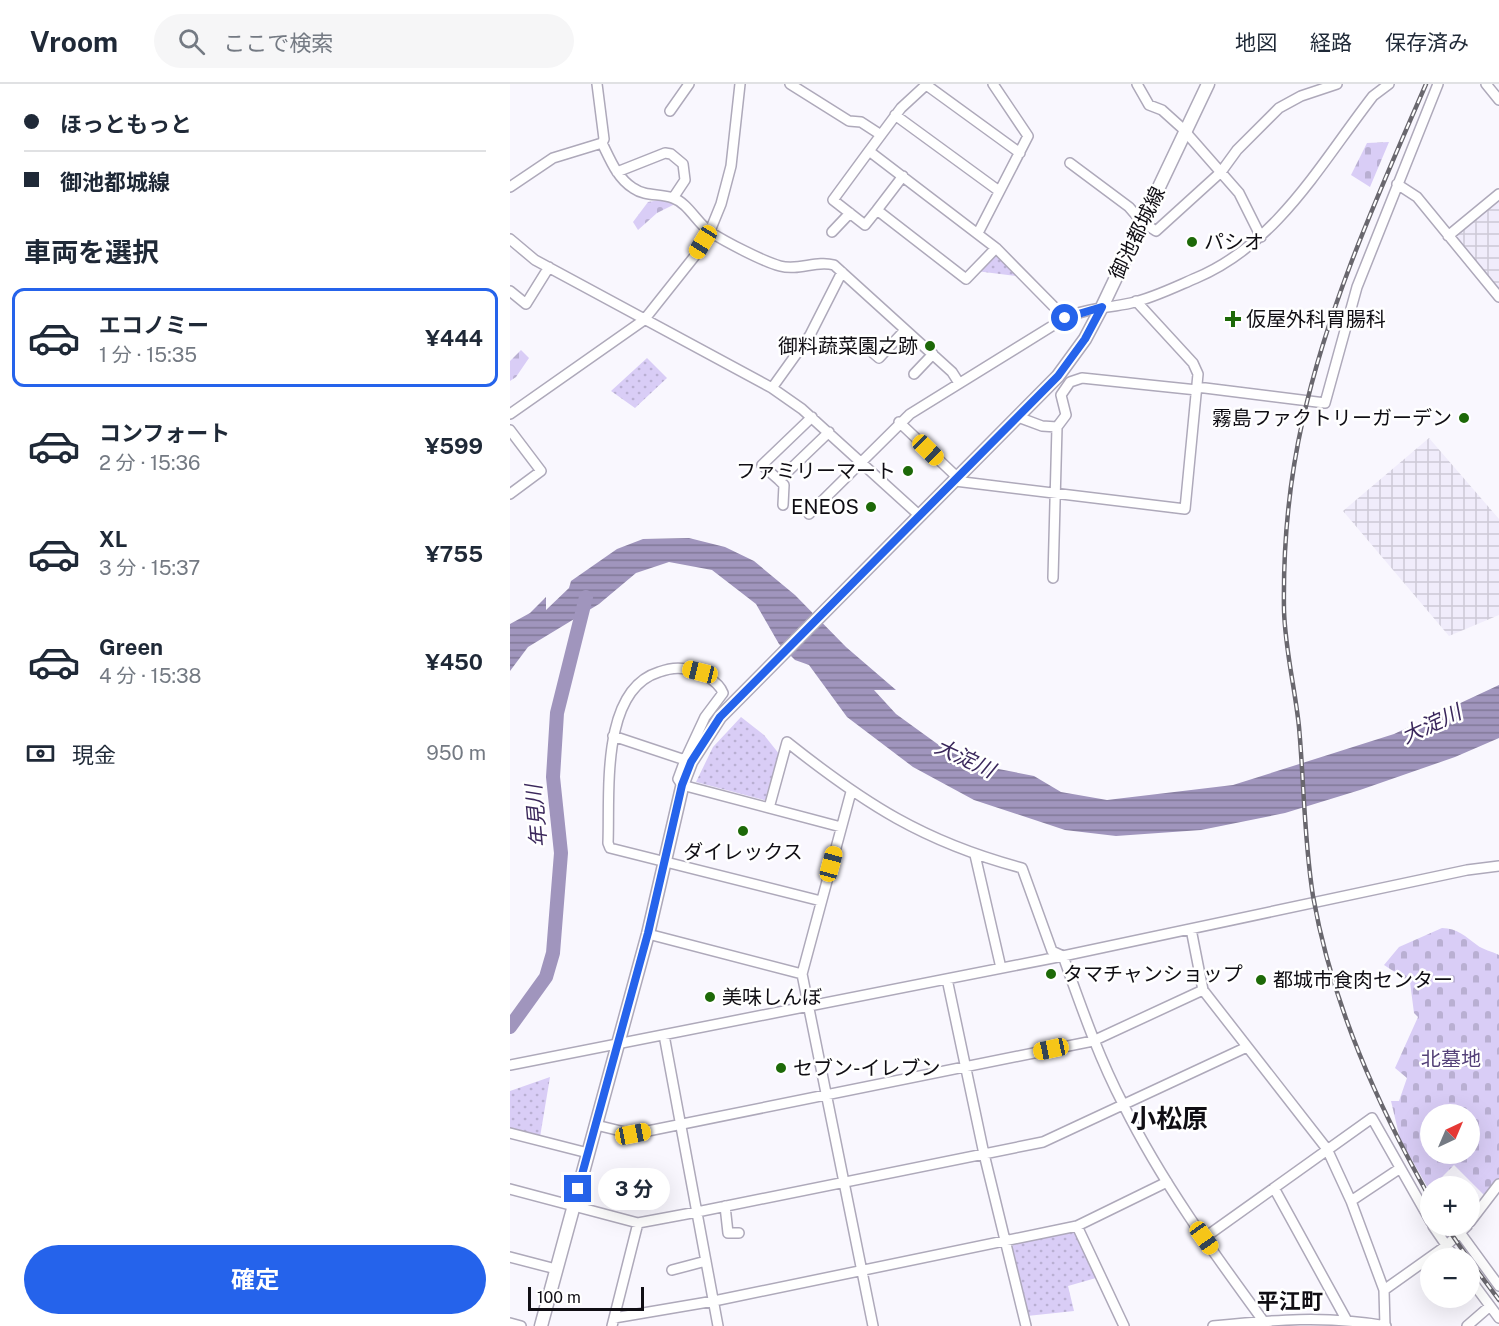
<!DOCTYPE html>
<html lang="ja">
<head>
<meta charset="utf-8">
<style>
	body { margin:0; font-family:"Public Sans","Noto Sans JP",sans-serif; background:#f6f6f7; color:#1f2937; height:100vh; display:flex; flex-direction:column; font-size:22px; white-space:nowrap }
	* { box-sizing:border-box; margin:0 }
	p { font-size:20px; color:#747a83 }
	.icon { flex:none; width:33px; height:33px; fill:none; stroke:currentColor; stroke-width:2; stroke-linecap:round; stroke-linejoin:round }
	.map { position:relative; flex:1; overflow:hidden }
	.drawer { display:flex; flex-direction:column; background:#fff; width:510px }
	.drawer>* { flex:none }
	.banner { display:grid; align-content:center; height:132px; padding:0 24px; background:#fff }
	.needle { width:39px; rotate:44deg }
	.fabs { position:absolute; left:910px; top:1020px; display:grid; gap:12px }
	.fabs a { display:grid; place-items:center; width:60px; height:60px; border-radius:50%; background:#fff; box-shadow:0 6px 24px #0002; font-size:30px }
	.scale { position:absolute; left:18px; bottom:15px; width:116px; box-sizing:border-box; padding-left:6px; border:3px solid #100e14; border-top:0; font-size:16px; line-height:21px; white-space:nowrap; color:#100e14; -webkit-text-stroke:4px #fff; paint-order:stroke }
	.end { position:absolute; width:27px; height:27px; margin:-14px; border:8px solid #2563eb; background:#fff; box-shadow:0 0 0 3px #fff }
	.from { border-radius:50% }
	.bubble { position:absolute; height:42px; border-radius:21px; background:#fff; box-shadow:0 6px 24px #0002; font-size:20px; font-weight:700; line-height:42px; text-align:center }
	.car { position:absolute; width:18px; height:36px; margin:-18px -9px; border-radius:8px; box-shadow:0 0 4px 2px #0007; background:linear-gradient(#f5c518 24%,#345 0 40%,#f5c518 0 76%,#345 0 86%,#f5c518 0) }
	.banner b { display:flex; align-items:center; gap:21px; height:57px; font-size:22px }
	.banner b+b { border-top:2px solid #e0e1e3 }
	.banner i { width:15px; height:15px; background:#1f2937 }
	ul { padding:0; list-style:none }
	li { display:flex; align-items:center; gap:18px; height:99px; margin:0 12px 9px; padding:0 12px; border:3px solid transparent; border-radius:12px }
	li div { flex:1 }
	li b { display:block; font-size:22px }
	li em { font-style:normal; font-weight:700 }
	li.current { border-color:#2563eb }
	li>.icon { width:54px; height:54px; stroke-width:1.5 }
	h2 { padding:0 24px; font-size:27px; line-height:72px }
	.pay { display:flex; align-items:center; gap:15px; height:66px; padding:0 24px; font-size:22px }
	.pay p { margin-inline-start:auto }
	.button { display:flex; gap:12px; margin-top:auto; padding:12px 24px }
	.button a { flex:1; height:69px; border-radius:36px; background:#2563eb; color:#fff; font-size:24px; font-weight:700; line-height:69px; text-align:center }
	header { display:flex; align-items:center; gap:36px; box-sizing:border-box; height:84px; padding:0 30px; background:#fff; border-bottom:2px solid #e0e1e3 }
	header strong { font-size:28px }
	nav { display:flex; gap:33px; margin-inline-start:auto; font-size:21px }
	.search { width:420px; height:54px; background:#f6f6f7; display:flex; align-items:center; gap:15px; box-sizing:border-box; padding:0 21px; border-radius:33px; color:#747a83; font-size:22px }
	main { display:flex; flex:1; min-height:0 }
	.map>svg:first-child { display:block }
	.industrial { fill:url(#industrial-grid) }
	.cemetery { fill:url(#cemetery-stones); fill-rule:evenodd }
	.park { fill:url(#park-dots) }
	.water { fill:url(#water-rules) }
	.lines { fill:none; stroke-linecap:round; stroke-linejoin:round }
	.river { stroke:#a095bd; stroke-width:14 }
	.minor-casing { stroke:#aea9ba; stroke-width:12 }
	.major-casing { stroke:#aea9ba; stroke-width:15 }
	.minor { stroke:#fff; stroke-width:9 }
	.major { stroke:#fff; stroke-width:12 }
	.rail-casing { stroke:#69676e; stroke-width:4.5 }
	.rail { stroke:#fff; stroke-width:2; stroke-dasharray:7; stroke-linecap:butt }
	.route { stroke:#2563eb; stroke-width:8 }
	.poi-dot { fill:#1d6908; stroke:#fff; stroke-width:2 }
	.labels { text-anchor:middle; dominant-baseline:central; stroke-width:5; stroke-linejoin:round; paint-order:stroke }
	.street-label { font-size:20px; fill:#100e14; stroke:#fff }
	.poi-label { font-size:20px; fill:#100e14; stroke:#fff; text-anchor:start }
	.park-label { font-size:20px; fill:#554279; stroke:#fff }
	.water-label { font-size:21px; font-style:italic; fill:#3b285c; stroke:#fff }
	.quarter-label { font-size:22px; font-weight:bold; fill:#100e14; stroke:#fff }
	.district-label { font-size:26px; font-weight:bold; fill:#100e14; stroke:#fff }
</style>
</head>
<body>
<header>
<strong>Vroom</strong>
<div class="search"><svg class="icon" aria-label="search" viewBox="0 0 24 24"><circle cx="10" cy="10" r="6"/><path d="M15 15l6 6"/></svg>ここで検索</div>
<nav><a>地図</a><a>経路</a><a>保存済み</a></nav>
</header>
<main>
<section class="drawer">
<div class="banner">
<b><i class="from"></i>ほっともっと</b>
<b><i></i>御池都城線</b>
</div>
<h2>車両を選択</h2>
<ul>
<li class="current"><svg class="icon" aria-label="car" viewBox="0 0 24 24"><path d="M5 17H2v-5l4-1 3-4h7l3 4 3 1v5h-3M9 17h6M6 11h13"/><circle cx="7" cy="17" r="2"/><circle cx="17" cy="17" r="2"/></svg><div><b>エコノミー</b><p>1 分 · 15:35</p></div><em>¥444</em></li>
<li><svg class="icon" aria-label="car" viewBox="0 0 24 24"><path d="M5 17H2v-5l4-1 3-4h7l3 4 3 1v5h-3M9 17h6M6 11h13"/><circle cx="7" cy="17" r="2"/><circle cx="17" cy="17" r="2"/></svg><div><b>コンフォート</b><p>2 分 · 15:36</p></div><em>¥599</em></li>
<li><svg class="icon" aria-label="car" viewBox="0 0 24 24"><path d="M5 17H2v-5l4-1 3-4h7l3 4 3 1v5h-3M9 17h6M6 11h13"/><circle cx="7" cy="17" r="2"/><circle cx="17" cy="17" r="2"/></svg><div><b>XL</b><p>3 分 · 15:37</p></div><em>¥755</em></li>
<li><svg class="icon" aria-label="car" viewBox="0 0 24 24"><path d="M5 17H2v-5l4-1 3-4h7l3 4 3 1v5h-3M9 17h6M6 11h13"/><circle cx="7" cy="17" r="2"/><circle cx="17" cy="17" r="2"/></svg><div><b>Green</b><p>4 分 · 15:38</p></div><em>¥450</em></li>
</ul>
<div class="pay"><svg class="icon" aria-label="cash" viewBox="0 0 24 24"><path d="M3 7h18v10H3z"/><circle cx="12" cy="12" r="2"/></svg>現金<p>950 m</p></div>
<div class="button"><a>確定</a></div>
</section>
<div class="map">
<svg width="989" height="1242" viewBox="0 0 989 1242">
	<defs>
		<pattern id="industrial-grid" width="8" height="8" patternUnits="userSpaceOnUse" patternTransform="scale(1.5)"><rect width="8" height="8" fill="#f0ecfb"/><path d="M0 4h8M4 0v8" fill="none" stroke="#cdc9d6"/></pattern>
		<pattern id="cemetery-stones" width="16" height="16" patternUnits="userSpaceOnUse" patternTransform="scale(1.5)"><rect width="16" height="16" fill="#d9cdf6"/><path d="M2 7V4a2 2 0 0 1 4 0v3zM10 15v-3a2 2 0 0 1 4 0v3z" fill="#b9afd2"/></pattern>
		<pattern id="park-dots" width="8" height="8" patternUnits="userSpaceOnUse" patternTransform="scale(1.5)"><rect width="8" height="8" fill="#d9cdf6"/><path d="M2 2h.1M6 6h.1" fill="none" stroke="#b9afd2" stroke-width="1.8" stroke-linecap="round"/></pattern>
		<pattern id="water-rules" width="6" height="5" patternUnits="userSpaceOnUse" patternTransform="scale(1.5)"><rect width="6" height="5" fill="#a095bd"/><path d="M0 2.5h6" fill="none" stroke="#817898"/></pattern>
	</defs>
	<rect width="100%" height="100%" fill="#f9f7fe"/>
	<path class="industrial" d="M989,117V205L946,153Z
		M919,354L989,435V531L939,552L833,427Z"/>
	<path class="cemetery" d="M879,58L860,103L841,91L857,59Z
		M156,115L167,119L147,129L128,146L123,138L138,118Z
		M11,266L19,274L6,293L0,297V277Z
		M932,844C947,844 956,853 967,861C973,866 982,867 989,871V1096L975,1112L944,1081L919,1106L890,1055L881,1017H889L897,994L885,984L908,933L904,929L900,898L874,881L889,863ZM921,1030H960V1070H921Z"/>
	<path class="park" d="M485,170L506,192L466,187Z
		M137,274L157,294L125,324L101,307Z
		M231,633L254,651L270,671L258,717L186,698L203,663Z
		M40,993L30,1053L0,1045V1007Z
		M564,1147L586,1194L558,1202L564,1227L517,1232L501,1164L504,1159Z"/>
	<path class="water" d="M179,454L215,463L244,477L285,511L336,563L386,606H364L386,630L433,664L468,681L524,692L551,708L597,716L723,701L884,650L989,601V654L945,673L850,706L775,729L691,746L606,752L555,746L464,716L403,683L337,633L299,581L285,576L269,560L246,520L202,486L159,478L126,489L89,520L18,563L0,587V540L20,529L36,513V526L59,504L61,497L107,465L133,455Z"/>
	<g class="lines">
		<path class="river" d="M0,943L36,893L43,869L51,769L43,693L47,629L76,513"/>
		<g class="minor-casing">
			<path id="minor" d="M87,0L94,55L92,59
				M280,0L339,37L351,38L371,51
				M415,0L510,69
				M417,0L391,24L359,67L486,164L555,234
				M627,0L639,21L652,26L672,44L729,109L751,153
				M976,0L989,16
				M160,27L179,0
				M385,31L489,107
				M359,67L323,116L355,141L367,126
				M560,79L619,123L632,138L646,147L711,88L727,66L769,24L791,12L827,0
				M107,88L155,69L161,70L173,80L175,96L163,114
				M393,92L367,126L456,195L486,164
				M887,100L907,113L989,213
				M0,103L43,74L92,59C100,75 107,94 123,104C136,113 149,109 163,114C178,119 187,139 200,148C216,158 252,177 270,182C289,187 306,176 324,181L442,288L449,299
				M322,148L340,129
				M468,149L518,52L483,0
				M938,152L989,110
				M0,155L25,176L262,304L292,325L410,432
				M0,207L16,220L39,183
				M355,262L369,274L395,246
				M404,290L423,270
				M687,303L815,319L847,203L928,0
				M262,304L300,251L332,188
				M0,330L134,236L184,173L200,147L211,120L221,82L230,0
				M508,333L532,342L547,343
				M389,338L448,394
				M0,346L31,387L0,410
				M269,396L252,381L302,333
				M445,397L675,425L688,290L683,279L626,217
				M273,421L274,401L269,396L319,348
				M299,430L400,330L555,234C576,224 599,224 621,219C643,214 665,203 686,194C767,160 811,79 863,12L879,0
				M543,494L547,343L556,331L551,311L560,298L572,294L687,306
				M103,652L175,676L195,633L213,609C208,596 189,587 176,585C167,583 157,585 149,588C90,606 100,710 98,759L100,764L311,817
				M175,676L168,695L172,701L331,743
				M341,708L292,890L363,1242
				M259,724L277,658C355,720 414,758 512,784L542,867L553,872C571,922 588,972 613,1020C652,1099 705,1171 757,1242
				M465,771L491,884
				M681,845L693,906L817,1065L841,1117L874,1206L875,1242
				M138,850L292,890
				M437,895L474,1070L516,1242
				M154,951L208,1242
				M0,981L553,872L957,786L989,782
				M86,1041L123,1050L583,957L693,906
				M0,1049L78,1069
				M764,1104L836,1235
				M0,1105L128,1139L187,1128L533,1058L737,963
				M841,1117L889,1085
				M215,1122L218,1149H229
				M960,1138L989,1100
				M567,1142L614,1242
				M923,1142L945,1174
				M951,1150L989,1202
				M694,1154L862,1034L921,1138
				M0,1173L46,1185
				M162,1186L196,1177
				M960,1195L989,1234
				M874,1206L936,1162L957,1142
				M104,1234L204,1217L567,1142L657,1098
				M0,1239L11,1242
				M102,1242L128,1139
				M703,1242C764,1236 815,1231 876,1242
				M957,1242L980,1222"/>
		</g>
		<g class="major-casing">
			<path id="major" d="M31,1242L138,850L173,699L181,678L210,633L548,292L575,255L592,223L698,0"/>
		</g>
		<use href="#minor" class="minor"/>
		<use href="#major" class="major"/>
		<g class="rail-casing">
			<path id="rail" d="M916,0C869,109 819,218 793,335C779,397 773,462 774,526C775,565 785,604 789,643C794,698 794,756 803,812C822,920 867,1020 921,1116
				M936,1142L958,1174
				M960,1177L989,1216"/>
		</g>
		<use href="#rail" class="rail"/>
	</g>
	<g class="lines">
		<path class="route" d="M68,1105L138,849L172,701L181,678L210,633L548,292L575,255L592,223L555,234"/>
	</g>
	<g class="poi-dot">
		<circle cx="682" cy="158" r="6"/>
		<path d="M720 226h6v6h6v6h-6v6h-6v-6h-6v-6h6z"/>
		<circle cx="420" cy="262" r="6"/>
		<circle cx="954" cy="334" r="6"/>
		<circle cx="398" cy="387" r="6"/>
		<circle cx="361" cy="423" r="6"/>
		<circle cx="233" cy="747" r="6"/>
		<circle cx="541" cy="890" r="6"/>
		<circle cx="751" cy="896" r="6"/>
		<circle cx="200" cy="913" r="6"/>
		<circle cx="271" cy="984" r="6"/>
	</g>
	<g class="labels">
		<g class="street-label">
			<text transform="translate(627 149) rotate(-64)">御池都城線</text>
		</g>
		<g class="poi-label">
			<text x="694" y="158">パシオ</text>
			<text x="736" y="235">仮屋外科胃腸科</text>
			<text x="408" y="262" text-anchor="end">御料蔬菜園之跡</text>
			<text x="942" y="334" text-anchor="end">霧島ファクトリーガーデン</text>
			<text x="386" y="387" text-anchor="end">ファミリーマート</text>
			<text x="349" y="423" text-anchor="end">ENEOS</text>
			<text x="233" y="768" text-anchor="middle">ダイレックス</text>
			<text x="553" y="890">タマチャンショップ</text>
			<text x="763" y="896">都城市食肉センター</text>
			<text x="212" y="913">美味しんぼ</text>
			<text x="283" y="984">セブン-イレブン</text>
		</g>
		<g class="park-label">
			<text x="941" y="975">北墓地</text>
		</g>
		<g class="water-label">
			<text transform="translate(921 640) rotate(-25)">大淀川</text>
			<text transform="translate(455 674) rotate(25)">大淀川</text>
			<text transform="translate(26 732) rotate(-95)">年見川</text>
		</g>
		<g class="quarter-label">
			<text x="780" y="1217">平江町</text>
		</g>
		<g class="district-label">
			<text x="659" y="1034">小松原</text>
		</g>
	</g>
</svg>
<div class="fabs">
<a><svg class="needle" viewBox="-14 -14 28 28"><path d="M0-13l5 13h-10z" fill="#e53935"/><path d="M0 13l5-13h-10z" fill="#747a83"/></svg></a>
<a>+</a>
<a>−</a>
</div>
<div class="scale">100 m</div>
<i class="end from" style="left:555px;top:234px"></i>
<i class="end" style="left:68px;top:1105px"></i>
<div class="bubble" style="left:88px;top:1084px;width:72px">3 分</div>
<i class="car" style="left:193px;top:158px;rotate:212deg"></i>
<i class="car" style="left:418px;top:366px;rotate:134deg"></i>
<i class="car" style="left:190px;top:588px;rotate:284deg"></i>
<i class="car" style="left:321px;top:780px;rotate:15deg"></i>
<i class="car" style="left:541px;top:965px;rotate:258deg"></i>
<i class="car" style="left:123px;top:1050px;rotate:79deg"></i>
<i class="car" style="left:694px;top:1154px;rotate:145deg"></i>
</div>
</main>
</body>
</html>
